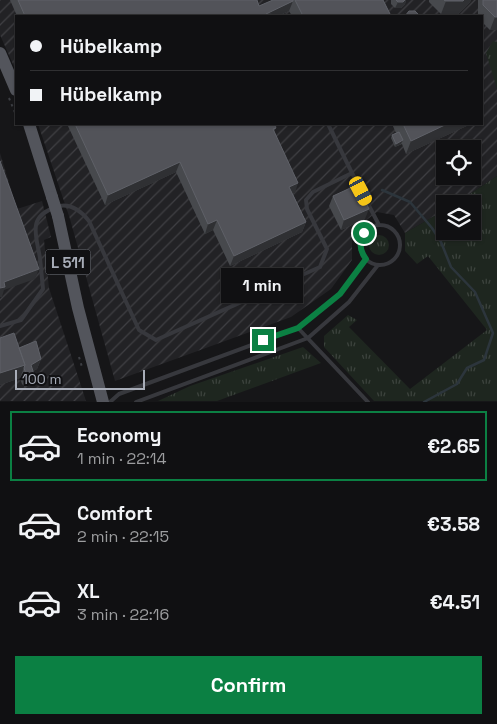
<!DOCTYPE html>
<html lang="en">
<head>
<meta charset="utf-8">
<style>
	body { margin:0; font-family:"Space Grotesk",sans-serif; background:#1e1e20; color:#f1f3f6; height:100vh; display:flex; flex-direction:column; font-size:19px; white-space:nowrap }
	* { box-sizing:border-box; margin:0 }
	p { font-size:16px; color:#9c9d9f }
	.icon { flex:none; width:28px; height:28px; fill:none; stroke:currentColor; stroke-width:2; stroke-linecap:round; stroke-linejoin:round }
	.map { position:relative; height:402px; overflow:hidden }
	.sheet { display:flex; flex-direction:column; background:#101012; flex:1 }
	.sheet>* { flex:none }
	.banner { position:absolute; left:15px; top:15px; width:468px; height:110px; border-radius:0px; box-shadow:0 1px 4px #0004,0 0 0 1px #303032; display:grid; align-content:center; height:110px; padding:0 15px; background:#101012 }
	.tools { position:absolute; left:436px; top:140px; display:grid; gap:10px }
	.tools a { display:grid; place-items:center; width:45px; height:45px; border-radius:0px; background:#101012; box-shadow:0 1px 4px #0004,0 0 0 1px #303032; font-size:25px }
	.scale { position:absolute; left:15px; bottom:12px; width:130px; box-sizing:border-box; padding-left:5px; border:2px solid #a8adb8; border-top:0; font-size:14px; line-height:18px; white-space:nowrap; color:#a8adb8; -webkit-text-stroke:4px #111113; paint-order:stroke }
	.end { position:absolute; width:22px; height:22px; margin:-11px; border:6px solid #0b8043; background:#fff; box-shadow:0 0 0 2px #fff }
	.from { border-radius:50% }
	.bubble { position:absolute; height:35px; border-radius:0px; background:#101012; box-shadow:0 1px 4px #0004,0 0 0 1px #303032; font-size:16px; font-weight:800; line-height:35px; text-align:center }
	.car { position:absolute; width:15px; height:30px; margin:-15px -8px; border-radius:6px; box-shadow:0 0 4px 1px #0007; background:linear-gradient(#f5c518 24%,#345 0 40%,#f5c518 0 76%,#345 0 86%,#f5c518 0) }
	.banner b { display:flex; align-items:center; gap:18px; height:48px; font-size:19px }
	.banner b+b { border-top:1px solid #303032 }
	.banner i { width:12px; height:12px; background:#f1f3f6 }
	ul { padding:9px 0 0; list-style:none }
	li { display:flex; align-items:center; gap:15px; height:70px; margin:0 10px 8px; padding:0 5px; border:2px solid transparent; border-radius:0px }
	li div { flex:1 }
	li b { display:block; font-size:19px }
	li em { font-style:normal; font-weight:800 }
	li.on { border-color:#0b8043 }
	li>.icon { width:45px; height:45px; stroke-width:1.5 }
	.cta { display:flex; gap:10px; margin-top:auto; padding:10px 15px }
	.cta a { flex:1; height:58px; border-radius:0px; background:#0b8043; color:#fff; font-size:20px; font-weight:800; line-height:58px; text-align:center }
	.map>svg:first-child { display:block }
	.industrial { fill:url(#industrial-furrows); fill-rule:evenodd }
	.grass { fill:url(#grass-tufts) }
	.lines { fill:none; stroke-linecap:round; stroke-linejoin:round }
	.stream { stroke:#2c353c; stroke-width:2.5 }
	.path { stroke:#3d3f44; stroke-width:2; stroke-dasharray:2.5 4; stroke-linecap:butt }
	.lane { stroke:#37383d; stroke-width:4 }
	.primary { stroke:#53555c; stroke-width:12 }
	.primary-bridge { stroke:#53555c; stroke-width:12 }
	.wall { fill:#47494d }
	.shaded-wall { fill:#2f3033 }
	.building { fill:#525359; stroke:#5f6168 }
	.route { stroke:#0b8043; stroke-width:6 }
	.labels { text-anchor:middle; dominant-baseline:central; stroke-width:4; stroke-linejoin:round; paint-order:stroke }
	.shield { fill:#111113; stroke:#7b7e86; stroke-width:1 }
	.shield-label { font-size:15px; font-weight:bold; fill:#a8adb8 }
</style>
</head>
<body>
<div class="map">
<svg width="497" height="402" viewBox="0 0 497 402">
	<defs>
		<pattern id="industrial-furrows" width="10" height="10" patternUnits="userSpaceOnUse" patternTransform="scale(1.25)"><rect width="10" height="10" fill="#222225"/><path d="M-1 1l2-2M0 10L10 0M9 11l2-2" fill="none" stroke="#3f3f43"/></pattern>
		<pattern id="grass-tufts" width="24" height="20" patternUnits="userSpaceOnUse" patternTransform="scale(1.25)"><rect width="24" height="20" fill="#1e261f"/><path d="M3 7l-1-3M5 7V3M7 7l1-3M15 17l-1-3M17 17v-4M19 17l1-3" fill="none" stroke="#3c433d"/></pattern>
	</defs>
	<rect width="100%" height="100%" fill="#161618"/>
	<path class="industrial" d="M0,0H497V176L455,204H445V210L405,233L394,215L377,212L352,231V260L331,289L291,317L115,381L70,219L38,124H481V16H16V71L0,35ZM445,149H472V176H445Z
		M0,153L17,209L42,201L51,237L44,240L49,288L86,401H0Z"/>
	<path class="grass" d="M493,41L497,42V89L486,53Z
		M497,176V401H374L324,347V336L348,315L357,320L349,327L410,389L487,330L428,256L417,264L405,251V233L445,210V231H472V204H455Z
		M369 245a10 10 0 1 1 20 0a10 10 0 1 1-20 0Z
		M303,347L321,363L217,401H158L190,386Z"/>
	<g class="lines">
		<path class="stream" d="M382,190L410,202L432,228L441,242L451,267L475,292L493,333L484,360L467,368L457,384L424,402"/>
		<path class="path" d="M9,98L16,115
			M79,357L82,367"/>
		<path class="lane" d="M352,173L379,225
			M360 245a20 20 0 1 1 40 0a20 20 0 1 1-40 0Z
			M0,326L21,320L43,289C42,278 41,268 40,258C36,234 27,217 56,207C70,202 81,211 89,221L139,330L156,340L320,267L327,249L307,209L306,200L313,192L352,173L328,124
			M298,328L368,402
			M110,402L119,394L298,328L340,294L366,259
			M136,402L308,338L349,302L378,265"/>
		<path class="primary" d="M0,53L16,90
			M29,124L52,197
			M58,216L78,308L103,402"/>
		<path class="primary-bridge" d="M52,197L58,216"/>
	</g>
	<path class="wall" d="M10,0H257L259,6L273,0H383L391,16H292L289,11L279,16H17Z
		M391,0H406L405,4L401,8H395L391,4Z
		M429,0H471L470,2L458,14H441L429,2Z
		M478,0H497V30H490L481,21V16H478Z
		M67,124H281L275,127L276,128L274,131L295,193L293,194L306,222L302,232L230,266L213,230L205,234L176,172L105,205Z
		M392,124H471L406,154L402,144L395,147L391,138L392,135L396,133Z
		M333,196L365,219L341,230L329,206Z
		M0,338L41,359L37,369L33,371L29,385L25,387L22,384L20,378L0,385Z"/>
	<path class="shaded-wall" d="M406,0L405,4L401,8H395L398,2Z
		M464,0H471L470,2L458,14H441L446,1Z
		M293,1L289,11L278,16L266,14Z
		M495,17H497V30H490Z
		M270,124H281L268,130Z
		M447,124H471L406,154L411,141Z
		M403,140L401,144L395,147L396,144Z
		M180,162L176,172L105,205L108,195Z
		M298,183L295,193L286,197L289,187Z
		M369,209L365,219L341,230L344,220Z
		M217,220L213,230L205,234L208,224Z
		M306,222L302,232L230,266L234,256Z
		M39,269L35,279L4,290L2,297H0V288L4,282Z
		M41,359L37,369L27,375L31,365Z
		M25,365L20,378L0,385V373Z
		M33,375L29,385L25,387L29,377Z"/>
	<path class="building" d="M18,0H257L259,6L273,0H293V1L266,14L278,15L279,16H25Z
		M295,0H383L391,16H303Z
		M396,0H405L403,2H398Z
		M444,0H464L463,1H446Z
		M483,0H497V17H495L483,5Z
		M409,11H415L420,16H405Z
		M75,124H274L276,128L273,129L298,183L289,187L306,222L234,256L217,220L208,224L180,162L108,195Z
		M403,124H447L411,141Z
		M399,132L403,140L396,144L392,135Z
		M0,161L39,269L4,282L5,287L0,288Z
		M357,185L369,209L344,220L333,196Z
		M14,333L25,365L0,373V338Z
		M36,341L41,359L31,365L33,371V375L29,377L26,374L24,368L25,365L19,348Z"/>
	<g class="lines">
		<path class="route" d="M263,340L298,328L340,294L366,259C359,250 359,242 364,233"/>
	</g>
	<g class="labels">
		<rect class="shield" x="45.5" y="249.5" width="45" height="25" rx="4"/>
		<g class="shield-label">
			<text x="68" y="262">L 511</text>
		</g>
	</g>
</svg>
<div class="tools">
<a><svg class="icon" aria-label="locate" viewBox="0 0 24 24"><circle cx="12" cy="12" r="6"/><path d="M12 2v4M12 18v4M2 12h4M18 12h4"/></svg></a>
<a><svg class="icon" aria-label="layers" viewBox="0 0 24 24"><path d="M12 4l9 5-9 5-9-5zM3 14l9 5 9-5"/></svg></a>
</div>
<div class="scale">100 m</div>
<i class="end from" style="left:364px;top:233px"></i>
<i class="end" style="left:263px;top:340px"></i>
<div class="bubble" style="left:221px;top:268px;width:82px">1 min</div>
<i class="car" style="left:361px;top:191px;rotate:152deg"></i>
<div class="banner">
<b><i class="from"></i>Hübelkamp</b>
<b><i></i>Hübelkamp</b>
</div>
</div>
<section class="sheet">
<ul>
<li class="on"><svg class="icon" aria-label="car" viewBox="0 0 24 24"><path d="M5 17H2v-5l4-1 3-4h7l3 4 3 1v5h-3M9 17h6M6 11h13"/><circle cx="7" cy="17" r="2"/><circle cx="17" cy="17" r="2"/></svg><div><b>Economy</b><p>1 min · 22:14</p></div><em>€2.65</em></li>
<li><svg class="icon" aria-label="car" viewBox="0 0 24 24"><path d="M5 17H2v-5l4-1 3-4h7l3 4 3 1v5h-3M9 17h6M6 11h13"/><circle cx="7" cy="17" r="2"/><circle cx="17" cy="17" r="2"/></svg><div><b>Comfort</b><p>2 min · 22:15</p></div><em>€3.58</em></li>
<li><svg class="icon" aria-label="car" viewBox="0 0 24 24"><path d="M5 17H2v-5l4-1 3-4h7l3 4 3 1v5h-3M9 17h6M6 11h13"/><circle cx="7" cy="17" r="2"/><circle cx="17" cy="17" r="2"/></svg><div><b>XL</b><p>3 min · 22:16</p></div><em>€4.51</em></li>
</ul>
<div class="cta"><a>Confirm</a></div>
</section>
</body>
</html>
